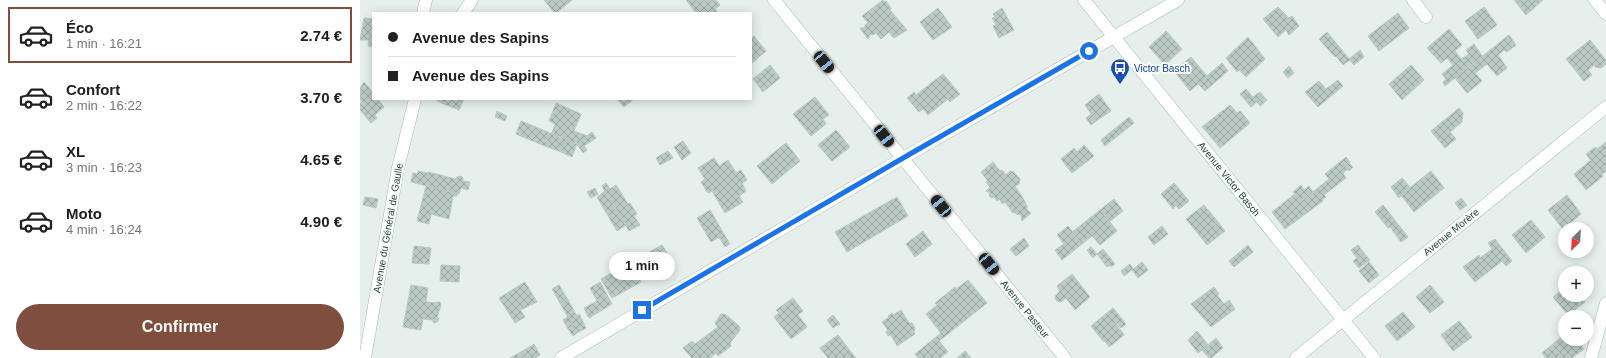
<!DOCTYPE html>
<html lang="fr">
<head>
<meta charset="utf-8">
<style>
	body { margin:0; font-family:Arial,sans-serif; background:#f6f6f6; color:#202124; height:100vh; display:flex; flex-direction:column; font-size:15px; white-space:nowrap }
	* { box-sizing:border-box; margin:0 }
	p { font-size:13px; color:#757577 }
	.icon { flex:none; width:22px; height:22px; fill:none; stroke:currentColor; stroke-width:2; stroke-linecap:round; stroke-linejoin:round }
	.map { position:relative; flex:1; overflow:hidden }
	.panel { display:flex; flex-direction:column; background:#fff; width:360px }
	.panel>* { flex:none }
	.top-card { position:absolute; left:12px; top:12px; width:380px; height:88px; border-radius:0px; box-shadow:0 2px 10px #0003; display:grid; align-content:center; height:88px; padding:0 16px; background:#fff }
	.needle { width:26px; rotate:204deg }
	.tools { position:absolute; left:1198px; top:222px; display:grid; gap:8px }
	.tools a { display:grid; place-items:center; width:36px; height:36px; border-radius:50%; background:#fff; box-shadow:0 2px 10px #0003; font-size:20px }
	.end { position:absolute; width:18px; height:18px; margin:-9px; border:5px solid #1a73e8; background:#fff; box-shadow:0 0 0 2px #fff }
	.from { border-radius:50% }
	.bubble { position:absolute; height:28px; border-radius:14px; background:#fff; box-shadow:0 2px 10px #0003; font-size:13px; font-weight:700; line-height:28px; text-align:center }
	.car { position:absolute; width:12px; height:24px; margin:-12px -6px; border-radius:5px; box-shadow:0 0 3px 1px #0007; background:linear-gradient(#222 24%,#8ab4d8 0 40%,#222 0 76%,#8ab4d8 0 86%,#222 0) }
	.top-card b { display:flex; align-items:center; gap:14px; height:38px; font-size:15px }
	.top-card b+b { border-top:1px solid #e0e0e0 }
	.top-card i { width:10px; height:10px; background:#202124 }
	ul { padding:7px 0 0; list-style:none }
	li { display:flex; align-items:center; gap:12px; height:56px; margin:0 8px 6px; padding:0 8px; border:2px solid transparent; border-radius:0px }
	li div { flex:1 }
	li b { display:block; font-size:15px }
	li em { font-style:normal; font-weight:700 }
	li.active { border-color:#7f4e3f }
	li>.icon { width:36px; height:36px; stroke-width:1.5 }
	.primary-button { display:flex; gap:8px; margin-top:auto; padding:8px 16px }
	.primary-button a { flex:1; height:46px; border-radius:24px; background:#7f4e3f; color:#fff; font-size:16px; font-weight:700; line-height:46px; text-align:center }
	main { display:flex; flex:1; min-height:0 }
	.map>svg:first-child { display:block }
	.building { fill:url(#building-cross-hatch); stroke:#b8c9c2 }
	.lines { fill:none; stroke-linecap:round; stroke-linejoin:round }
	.street-casing { stroke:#a8b8b2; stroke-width:13 }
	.secondary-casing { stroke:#a4bbb3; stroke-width:13 }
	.street { stroke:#fff; stroke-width:12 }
	.secondary { stroke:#fff; stroke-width:12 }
	.route { stroke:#1a73e8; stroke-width:5 }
	.labels { text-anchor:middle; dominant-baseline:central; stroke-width:4; stroke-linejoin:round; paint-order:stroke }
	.transit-label { font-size:10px; fill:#164399; stroke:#f7fbf9; text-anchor:start }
	.street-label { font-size:10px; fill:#24423a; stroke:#f7fbf9 }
</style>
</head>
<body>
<main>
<section class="panel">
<ul>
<li class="active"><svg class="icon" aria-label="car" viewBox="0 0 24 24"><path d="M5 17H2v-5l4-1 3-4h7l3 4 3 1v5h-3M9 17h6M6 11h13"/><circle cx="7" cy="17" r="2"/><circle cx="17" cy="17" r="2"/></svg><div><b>Éco</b><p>1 min · 16:21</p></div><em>2.74 €</em></li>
<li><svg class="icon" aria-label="car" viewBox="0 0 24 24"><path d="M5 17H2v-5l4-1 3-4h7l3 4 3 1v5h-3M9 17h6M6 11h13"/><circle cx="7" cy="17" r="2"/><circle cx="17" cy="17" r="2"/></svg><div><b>Confort</b><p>2 min · 16:22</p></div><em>3.70 €</em></li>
<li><svg class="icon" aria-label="car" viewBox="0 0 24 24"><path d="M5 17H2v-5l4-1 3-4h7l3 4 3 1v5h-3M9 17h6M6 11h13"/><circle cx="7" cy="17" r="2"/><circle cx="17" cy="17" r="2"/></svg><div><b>XL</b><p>3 min · 16:23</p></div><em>4.65 €</em></li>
<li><svg class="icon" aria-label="car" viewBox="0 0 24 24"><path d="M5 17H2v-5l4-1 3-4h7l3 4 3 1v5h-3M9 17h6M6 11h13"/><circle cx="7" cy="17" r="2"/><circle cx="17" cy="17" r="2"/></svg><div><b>Moto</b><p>4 min · 16:24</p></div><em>4.90 €</em></li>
</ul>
<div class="primary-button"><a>Confirmer</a></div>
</section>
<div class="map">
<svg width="1246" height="358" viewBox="0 0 1246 358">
	<defs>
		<pattern id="building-cross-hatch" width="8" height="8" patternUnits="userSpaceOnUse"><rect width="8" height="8" fill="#bbcac4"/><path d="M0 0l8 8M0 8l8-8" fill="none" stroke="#98a6a0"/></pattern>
	</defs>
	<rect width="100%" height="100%" fill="#e6efeb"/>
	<path class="building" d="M184,0H212L196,13H195Z
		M326,0H356L360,5L355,9L357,11L355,13H336Z
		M523,0L524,2L526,1L531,8L530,10L547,30L534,38L529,32L521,39L516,33L513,35L510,34L508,39L500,28H505V25L508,23L502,16Z
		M1154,0H1183L1166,15Z
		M918,7L929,18L932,16L939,26L929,35L926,30L918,37L903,19Z
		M1124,7L1137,25L1118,39L1105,21Z
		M578,8L592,27L573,40L560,22Z
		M642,8L654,30L639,38L633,26L636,25L632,18L635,17L633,14Z
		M1038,13L1049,28L1019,51L1008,36Z
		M4,18L13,19V47L8,46L9,40H0Z
		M1089,29L1102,45L1095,51L1101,59L1109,54L1106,50L1114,44L1122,56L1085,86L1083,82L1086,79L1082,74L1093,65L1087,58L1081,63L1067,48Z
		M806,31L822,49L805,65L789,47Z
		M967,32L990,60L983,65L976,56L975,57L959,39Z
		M1149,35L1156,45L1147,52L1144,50L1138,55L1147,68L1137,76L1127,64L1115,73L1122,81L1107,93L1095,78Z
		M394,36L406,51L391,64V38Z
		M888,37L905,59L886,77L879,70L877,72L866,58Z
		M1230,40L1245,59L1246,64L1241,68L1235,67L1234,65L1228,70L1232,75L1224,81L1206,59Z
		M1000,50L1004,57L994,65L989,59Z
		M831,57L847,76L830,91L814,71Z
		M862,63L868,71L854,83L848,75Z
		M410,65L420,78L403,92L393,79Z
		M1051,65L1064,80L1042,100L1029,84Z
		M929,66L934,73L928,78L923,72Z
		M583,74L600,94L590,102L588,99L568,115L563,109L559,112L547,98L554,92L556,95Z
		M848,75L854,83L845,91L838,84Z
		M978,80L983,86L958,107L945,92L959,81L966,89Z
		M4,82L13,93V99H18L24,107L15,115L17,118L11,123L0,110V103L2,102L0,100V88Z
		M886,89L897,102L891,107L880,94Z
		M900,92L904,97L897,102L893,97Z
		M739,94L751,111L736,121L725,105Z
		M455,97L469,115L463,119L466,124L451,136L433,114Z
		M904,97L907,100L900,106L897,102Z
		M78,99H104L99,110L77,101Z
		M257,99H272L273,100L264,107Z
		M196,103L221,114L214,131L227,136L217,144L192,133L195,124L189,121Z
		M870,105L877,113L880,111L890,123L860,148L846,131L864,116L861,112Z
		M1099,108L1103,113L1102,122L1090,132L1096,139L1085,148L1071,131Z
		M137,111L147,116L145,121L135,117Z
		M861,112L864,116L846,131L842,127Z
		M731,114L736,121L731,125L726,118Z
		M769,117L774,123L745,146L741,140Z
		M161,121L190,133L185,146L156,134Z
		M476,130L490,147L472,161L458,145Z
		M232,132L236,138L224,146L227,150L223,153L217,144Z
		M190,133L206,139L201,152L185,146Z
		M206,139L217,144L212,157L201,152Z
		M323,141L331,153L322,160L314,147Z
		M1246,142V171L1242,174L1229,158L1238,151L1237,149Z
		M426,143L440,161L412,184L397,166Z
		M724,145L734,156L712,173L701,159L714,148L717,152Z
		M1235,147L1238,151L1229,158L1226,154Z
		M308,151L313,158L300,165L296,158Z
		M986,157L990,162L969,179L965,174Z
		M354,158L359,166L368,160L376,173L381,170L387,180L382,183L386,191L379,196L383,202L365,213L352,191L348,193L341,182L345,179L338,168Z
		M1231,160L1243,176L1226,190L1214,174Z
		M633,162L640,171L642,170L646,175L650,171L654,172L660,179L659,184L655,186L666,203L653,213L645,202L643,204L639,199L637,201L634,197L632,198L629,196L630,193L626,191L630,187L626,182L628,181L621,172Z
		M989,163L993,167L989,171L988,169L983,173L986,178L964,195L966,197L962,200L954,191Z
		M58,171L68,173V172L96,179L97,177L101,176L103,178V181L110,182L108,190L101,188L99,194L51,182L53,173L57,174Z
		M1071,171L1084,188L1054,212L1041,195Z
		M1042,178L1050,187L1039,198L1031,187Z
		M246,183L250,189L256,185L268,204L270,203L277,214L274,216L280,225L269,231L242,186Z
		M814,183L829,201L819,209L816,205L813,209L801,194Z
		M941,185L944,190L949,186L953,192L918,220L912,212L935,194L933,192Z
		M66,186L97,193V196H93L89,219L71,214L69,224L57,221Z
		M235,188L238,194L231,198L227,192Z
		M245,191L266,225L257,231L237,197Z
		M954,191L963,201L925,229L918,220Z
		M1207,195L1221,214L1203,229L1188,210Z
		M5,197L18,199L16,208L3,205Z
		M537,197L548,216L487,252L475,232Z
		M1101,198L1107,205L1100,210L1095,203Z
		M754,199L763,211L749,222L740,210Z
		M665,203L667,206V210L671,213L662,221L661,215L656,214L654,212Z
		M844,205L858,222L840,236L826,219Z
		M1023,205L1048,237L1041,242L1030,227L1028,228L1015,212Z
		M350,210L364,234L351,242L337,218Z
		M740,210L757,231L740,245L732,236L722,244L712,232Z
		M1171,220L1185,237L1166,253L1152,235Z
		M858,222L865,231L847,245L840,236Z
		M708,226L722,244L702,260L695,250L704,244L697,235Z
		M802,226L808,234L794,245L788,237Z
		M563,231L572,244L555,257L546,244Z
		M364,234L370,244L365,247L359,237Z
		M664,238L669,246L656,256L650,249Z
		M1135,239L1152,261L1146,266L1142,261L1115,282L1103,267L1119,255L1120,258L1132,249L1128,243Z
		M302,245L313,263L295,274L284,255Z
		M888,245L893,252L874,267L869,261Z
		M998,245L1004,253L997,258L991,250Z
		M54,246L71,248L69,264L52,263Z
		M731,247L737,254L733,258L727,250Z
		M743,249L755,264L751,267L750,265L747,267L737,254Z
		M1004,253L1010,260L999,268L993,261Z
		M267,258L270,263L259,269L256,264Z
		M782,262L788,270L778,278L772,270Z
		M1009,262L1019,275L1009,283L999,271Z
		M270,263L281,282L252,298L241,279Z
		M770,264L773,269L764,276L761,271Z
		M81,265L100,266L99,282L80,281Z
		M712,274L730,297L715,310L706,298L701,302L697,301L695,298L696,295L700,291L697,286Z
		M608,280L627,303L579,341L588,352L580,358H558L555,354L581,333L566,314L577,305L575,303L595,287L596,289Z
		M165,282L177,302L160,310L165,317L155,323L139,298Z
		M240,282L252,304L229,318L224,308L237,301L230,288Z
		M51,285L68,288L66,302L76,303L77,302H80L81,305L77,318H79L78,321L75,323L73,322V320L63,319L61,330L43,327Z
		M199,285L207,298L200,303L192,289Z
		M1070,285L1084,302L1070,313L1056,297Z
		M854,287L859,294L857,295L864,304L869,300L875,309L851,327L831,304Z
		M1205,288V295H1220L1225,302L1208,315L1193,297Z
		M207,298L217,316L219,314L226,328L217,333L200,303Z
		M433,298L443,311L438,315L447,327L431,339L414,317L419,313L416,310Z
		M753,308L766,324L761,328L748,312Z
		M541,310L549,323H552L555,328L554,332L555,334L537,346L531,335L528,336L526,332L528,330L522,322L529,317L528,316L532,313L533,315Z
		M748,312L764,335L749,347L745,341L744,342L731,326Z
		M1043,312L1055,327L1037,341L1025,326Z
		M361,314H365L379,326L380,330L370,343L371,346L358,356L356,353L350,358H332L323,348L332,341L335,344L358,327L355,323Z
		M473,315L480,324L473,328L467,320Z
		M208,317L213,326L208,329L203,320Z
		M1099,321L1112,337L1093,351L1081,335Z
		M213,326L217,333L213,336L208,329Z
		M837,331L848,345L838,353L828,340Z
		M1205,334V339H1216L1224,349L1212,358H1204L1198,351L1189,358H1186L1182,353Z
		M478,335L491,352L496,358H468L460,348Z
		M856,338L863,348L851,358H849L842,350Z
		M174,344L180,355L175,358H165L161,352Z
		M605,351L611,358H597Z
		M1198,351L1204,358H1189Z
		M161,352L165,358H150Z"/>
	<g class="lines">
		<g class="street-casing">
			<path id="street" d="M414,0L705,358
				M724,0L1014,358
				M1053,0L1066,17
				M63,13L66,0
				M103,13L112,0
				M5,358L38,168L55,99
				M201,358L550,154L818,0
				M936,358L1246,107
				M1231,358L1246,303"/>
		</g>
		<g class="secondary-casing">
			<path id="secondary" d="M1235,0L1246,14"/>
		</g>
		<use href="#street" class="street"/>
		<use href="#secondary" class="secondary"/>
	</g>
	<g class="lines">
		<path class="route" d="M282,310L550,154L729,51"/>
	</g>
	<defs>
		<g id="bus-pin" transform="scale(1)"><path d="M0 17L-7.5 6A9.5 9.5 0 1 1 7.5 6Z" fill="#1a4fb4" stroke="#f7fbf9"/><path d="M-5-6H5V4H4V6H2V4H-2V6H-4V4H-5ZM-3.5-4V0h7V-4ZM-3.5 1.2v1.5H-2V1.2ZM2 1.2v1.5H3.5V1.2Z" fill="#fff"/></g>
	</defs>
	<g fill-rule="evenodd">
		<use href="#bus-pin" x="760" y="68"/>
	</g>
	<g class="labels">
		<g class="transit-label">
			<text x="774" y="68">Victor Basch</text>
		</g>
		<g class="street-label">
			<text transform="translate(869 179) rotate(51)">Avenue Victor Basch</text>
			<text transform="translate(28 228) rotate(-80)">Avenue du Général de Gaulle</text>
			<text transform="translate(1091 232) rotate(-39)">Avenue Morère</text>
			<text transform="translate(665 309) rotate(51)">Avenue Pasteur</text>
		</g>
	</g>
</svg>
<div class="tools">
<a><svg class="needle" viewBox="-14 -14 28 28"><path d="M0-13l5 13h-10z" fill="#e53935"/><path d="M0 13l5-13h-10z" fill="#757577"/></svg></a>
<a>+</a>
<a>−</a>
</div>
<i class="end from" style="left:729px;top:51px"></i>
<i class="end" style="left:282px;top:310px"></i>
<div class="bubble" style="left:249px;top:252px;width:66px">1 min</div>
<i class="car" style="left:464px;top:62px;rotate:141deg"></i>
<i class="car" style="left:524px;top:136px;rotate:142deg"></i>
<i class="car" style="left:581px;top:206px;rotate:321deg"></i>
<i class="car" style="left:629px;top:264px;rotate:141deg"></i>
<div class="top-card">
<b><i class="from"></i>Avenue des Sapins</b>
<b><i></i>Avenue des Sapins</b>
</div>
</div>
</main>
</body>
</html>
